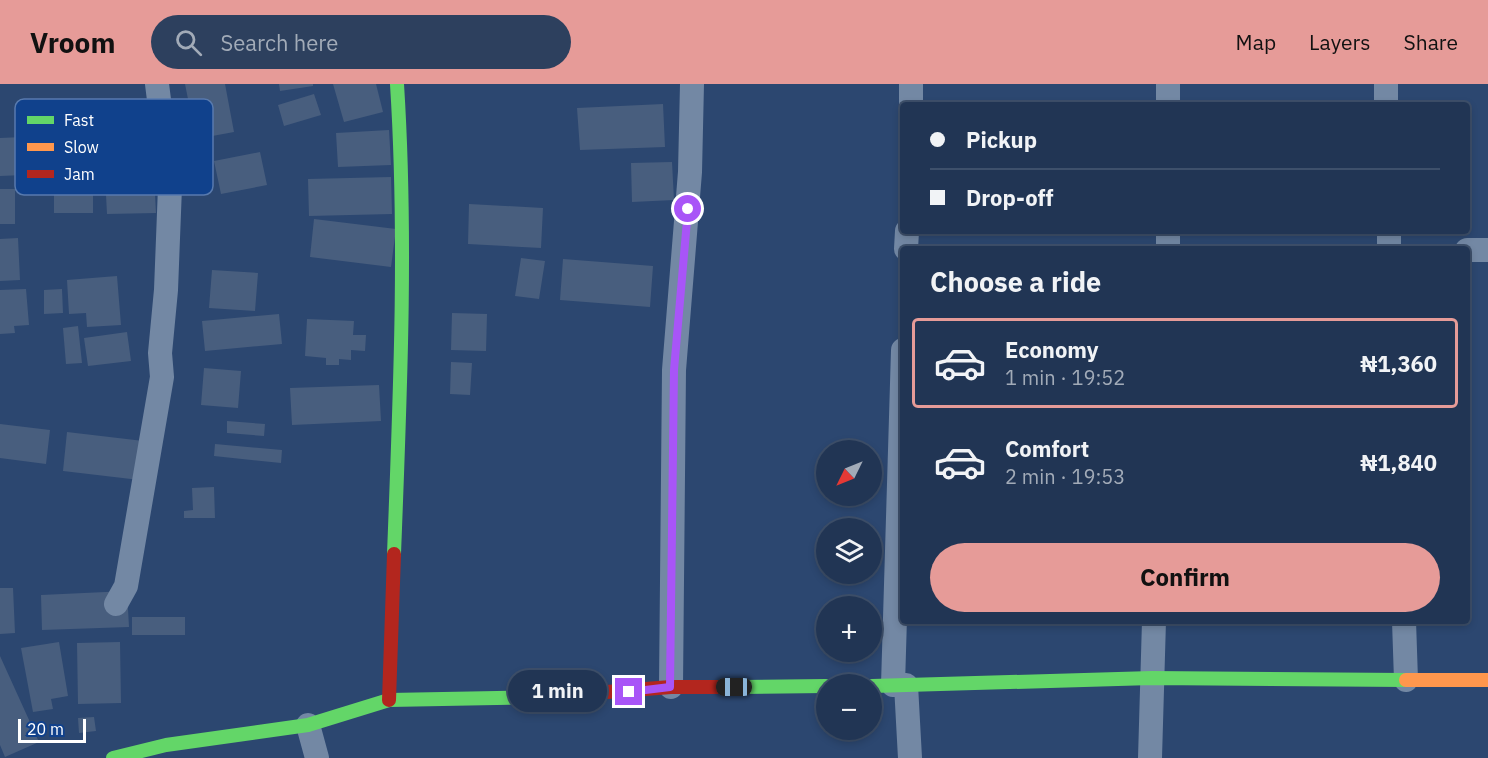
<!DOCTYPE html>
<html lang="en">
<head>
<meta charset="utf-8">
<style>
	body { margin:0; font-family:"IBM Plex Sans",sans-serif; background:#2d405e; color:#f1f3f6; height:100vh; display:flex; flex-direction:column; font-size:22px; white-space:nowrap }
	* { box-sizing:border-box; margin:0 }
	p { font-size:20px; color:#a2abb8 }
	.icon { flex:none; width:33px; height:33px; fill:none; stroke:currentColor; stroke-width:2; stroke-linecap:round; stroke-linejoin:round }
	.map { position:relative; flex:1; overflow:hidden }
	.side { position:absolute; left:900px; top:162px; width:570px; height:378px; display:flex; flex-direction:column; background:#213554; border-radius:6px; box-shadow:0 3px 9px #0003,0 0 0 2px #3e506b }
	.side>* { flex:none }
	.guide { position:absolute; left:900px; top:18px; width:570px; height:132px; border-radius:6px; box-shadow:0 3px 9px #0003,0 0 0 2px #3e506b; display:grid; align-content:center; height:132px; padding:0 30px; background:#213554 }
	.needle { width:39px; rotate:227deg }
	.tools { position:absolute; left:816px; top:356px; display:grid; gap:12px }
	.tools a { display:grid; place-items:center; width:66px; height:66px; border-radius:50%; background:#213554; box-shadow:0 3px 9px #0003,0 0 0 2px #3e506b; font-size:30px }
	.scale { position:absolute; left:18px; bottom:15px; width:68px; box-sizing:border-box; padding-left:6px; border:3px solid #fff; border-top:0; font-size:16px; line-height:21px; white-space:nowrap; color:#fff; -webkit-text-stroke:4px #10418c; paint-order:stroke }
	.end { position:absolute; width:27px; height:27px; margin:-14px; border:8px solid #a855f7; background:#fff; box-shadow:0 0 0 3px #fff }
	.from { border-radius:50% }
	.bubble { position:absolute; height:42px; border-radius:21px; background:#213554; box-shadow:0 3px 9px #0003,0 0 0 2px #3e506b; font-size:20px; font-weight:700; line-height:42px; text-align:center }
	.car { position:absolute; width:18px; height:36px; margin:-18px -9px; border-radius:8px; box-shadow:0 0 4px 2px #0007; background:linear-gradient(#222 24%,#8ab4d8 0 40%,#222 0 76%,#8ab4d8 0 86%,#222 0) }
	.guide b { display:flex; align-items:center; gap:21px; height:57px; font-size:22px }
	.guide b+b { border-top:2px solid #3e506b }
	.guide i { width:15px; height:15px; background:#f1f3f6 }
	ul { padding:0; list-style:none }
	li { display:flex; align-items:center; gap:18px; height:90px; margin:0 12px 9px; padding:0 18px; border:3px solid transparent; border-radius:6px }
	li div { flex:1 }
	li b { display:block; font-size:22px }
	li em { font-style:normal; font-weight:700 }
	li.selected { border-color:#e69b98 }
	li>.icon { width:54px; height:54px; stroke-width:1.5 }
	h2 { padding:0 30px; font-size:27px; line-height:72px }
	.cta { display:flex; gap:12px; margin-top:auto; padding:12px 30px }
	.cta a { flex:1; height:69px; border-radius:36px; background:#e69b98; color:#111; font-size:24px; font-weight:700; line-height:69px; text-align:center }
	header { display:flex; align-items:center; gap:36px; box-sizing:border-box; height:84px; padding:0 30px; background:#e69b98; color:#111 }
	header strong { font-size:28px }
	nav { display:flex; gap:33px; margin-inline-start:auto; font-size:21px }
	.search { width:420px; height:54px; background:#2d405e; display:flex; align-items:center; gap:15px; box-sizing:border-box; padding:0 21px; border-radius:33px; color:#a2abb8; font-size:22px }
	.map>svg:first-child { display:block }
	.building { fill:#485e7e }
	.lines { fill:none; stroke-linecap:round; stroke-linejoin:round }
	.street { stroke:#7388a4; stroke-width:24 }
	.fast { stroke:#63d668; stroke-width:14 }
	.slow { stroke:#ff974d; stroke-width:14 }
	.jam { stroke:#b3261e; stroke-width:14 }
	.route { stroke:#a855f7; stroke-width:8 }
	.key { fill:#10418c; stroke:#587aae; stroke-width:1.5 }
	.key-label { font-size:16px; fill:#fff }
</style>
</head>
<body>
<header>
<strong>Vroom</strong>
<div class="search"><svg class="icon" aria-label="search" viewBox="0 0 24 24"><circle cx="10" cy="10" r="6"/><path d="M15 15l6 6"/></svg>Search here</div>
<nav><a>Map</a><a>Layers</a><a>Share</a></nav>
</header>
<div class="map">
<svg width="1488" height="674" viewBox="0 0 1488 674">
	<rect width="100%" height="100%" fill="#2c4770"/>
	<path class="building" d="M185,0H225L234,48L196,55Z
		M279,0H313V2L280,7Z
		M333,0H376L383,28L344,38Z
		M314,10L321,31L284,42L278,21Z
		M663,20L665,63L580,66L577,24Z
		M389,46L391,81L338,83L336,49Z
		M47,52L48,90L0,92V54Z
		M260,68L267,101L221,110L214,77Z
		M672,78L674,116L632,118L631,79Z
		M391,93L392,130L309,132L308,95Z
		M0,105H15V140H0Z
		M54,108H93V129H54Z
		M155,110L156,129L107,130L106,111Z
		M469,120L543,124L541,164L468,160Z
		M314,135L396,145L391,183L310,173Z
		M18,154L20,196L0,197V155Z
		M521,174L545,177L539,215L515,212Z
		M563,175L653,182L650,223L560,216Z
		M212,186L258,189L255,227L209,224Z
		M117,192L121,241L87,243L86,229L69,230L67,196Z
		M26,205L29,241L14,242L15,249L0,250V206Z
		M62,205L63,229L44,230V206Z
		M452,229L487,230L486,267L451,266Z
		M279,230L282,260L205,267L202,237Z
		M307,235L354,237L353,251H366L365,267L351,266V276L339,275V281H326V274L305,272Z
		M78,242L82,279L66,280L63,244Z
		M127,248L131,277L88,282L84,254Z
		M451,278L472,279L470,311L450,310Z
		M204,284L241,287L238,324L201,321Z
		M379,301L381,337L292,341L290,304Z
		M227,337L265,340L264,352L227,349Z
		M0,340L50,346L46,380L0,374Z
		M67,348L152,358L148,397L63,387Z
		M215,360L282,366L281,379L214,372Z
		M214,403L215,434H184V427L193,426L192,404Z
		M0,504H13L15,549L0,550Z
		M127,507L129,543L42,546L41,511Z
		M132,533H185V551H132Z
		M59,558L68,612L51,615L53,625L33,628L21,564Z
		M120,558L121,619L78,620L77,559Z
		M0,572L39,658L5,673L0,661Z
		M94,633L96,647L79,649L78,634Z"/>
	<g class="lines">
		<path class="street" d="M1386,0V21
			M911,21V0
			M1168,21V0
			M1389,147V165
			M906,165L907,147
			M1168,165V147
			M1467,166H1488
			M116,520L126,502L162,293L160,269L166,206L170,103L157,0
			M1404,537L1406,596
			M893,601L903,266
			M906,601L910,674
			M671,603L674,286L690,88L692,0
			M308,641L317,674
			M1150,674L1154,537"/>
		<path class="fast" d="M394,470C400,313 407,157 397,0
			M872,602L1152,594L1406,596
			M738,603L826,602
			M113,674L166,661L308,641L389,616L542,613"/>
		<path class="slow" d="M1406,596H1488"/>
		<path class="jam" d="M542,613L671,603H738
			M389,616L394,470"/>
	</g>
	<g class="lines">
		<path class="route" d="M629,608L670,603L674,286L688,125"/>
	</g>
	<rect x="15" y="15" width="198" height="96" rx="9" class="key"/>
	<rect x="27" y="32" width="27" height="8" fill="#63d668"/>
	<rect x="27" y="59" width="27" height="8" fill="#ff974d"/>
	<rect x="27" y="86" width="27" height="8" fill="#b3261e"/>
	<g class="key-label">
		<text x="64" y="42">Fast</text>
		<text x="64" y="69">Slow</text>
		<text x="64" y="96">Jam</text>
	</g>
</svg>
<div class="tools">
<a><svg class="needle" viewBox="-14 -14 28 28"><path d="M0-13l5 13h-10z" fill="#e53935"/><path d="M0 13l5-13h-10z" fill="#a2abb8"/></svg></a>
<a><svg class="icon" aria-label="layers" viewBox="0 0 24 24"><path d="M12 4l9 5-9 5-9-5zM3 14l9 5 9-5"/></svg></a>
<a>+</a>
<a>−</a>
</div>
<div class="scale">20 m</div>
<i class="end from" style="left:688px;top:125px"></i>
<i class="end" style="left:629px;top:608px"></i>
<div class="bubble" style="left:508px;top:586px;width:99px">1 min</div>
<i class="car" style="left:734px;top:603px;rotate:270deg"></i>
<div class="guide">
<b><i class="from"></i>Pickup</b>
<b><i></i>Drop-off</b>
</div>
<section class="side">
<h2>Choose a ride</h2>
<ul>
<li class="selected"><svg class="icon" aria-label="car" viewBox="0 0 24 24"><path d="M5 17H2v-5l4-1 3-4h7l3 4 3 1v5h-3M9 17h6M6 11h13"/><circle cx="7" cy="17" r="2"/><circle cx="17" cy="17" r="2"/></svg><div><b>Economy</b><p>1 min · 19:52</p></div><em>₦1,360</em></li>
<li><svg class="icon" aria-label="car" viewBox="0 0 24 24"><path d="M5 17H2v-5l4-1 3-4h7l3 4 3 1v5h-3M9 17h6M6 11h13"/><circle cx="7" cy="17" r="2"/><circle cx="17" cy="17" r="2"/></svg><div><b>Comfort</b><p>2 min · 19:53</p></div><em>₦1,840</em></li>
</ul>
<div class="cta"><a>Confirm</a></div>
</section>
</div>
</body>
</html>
